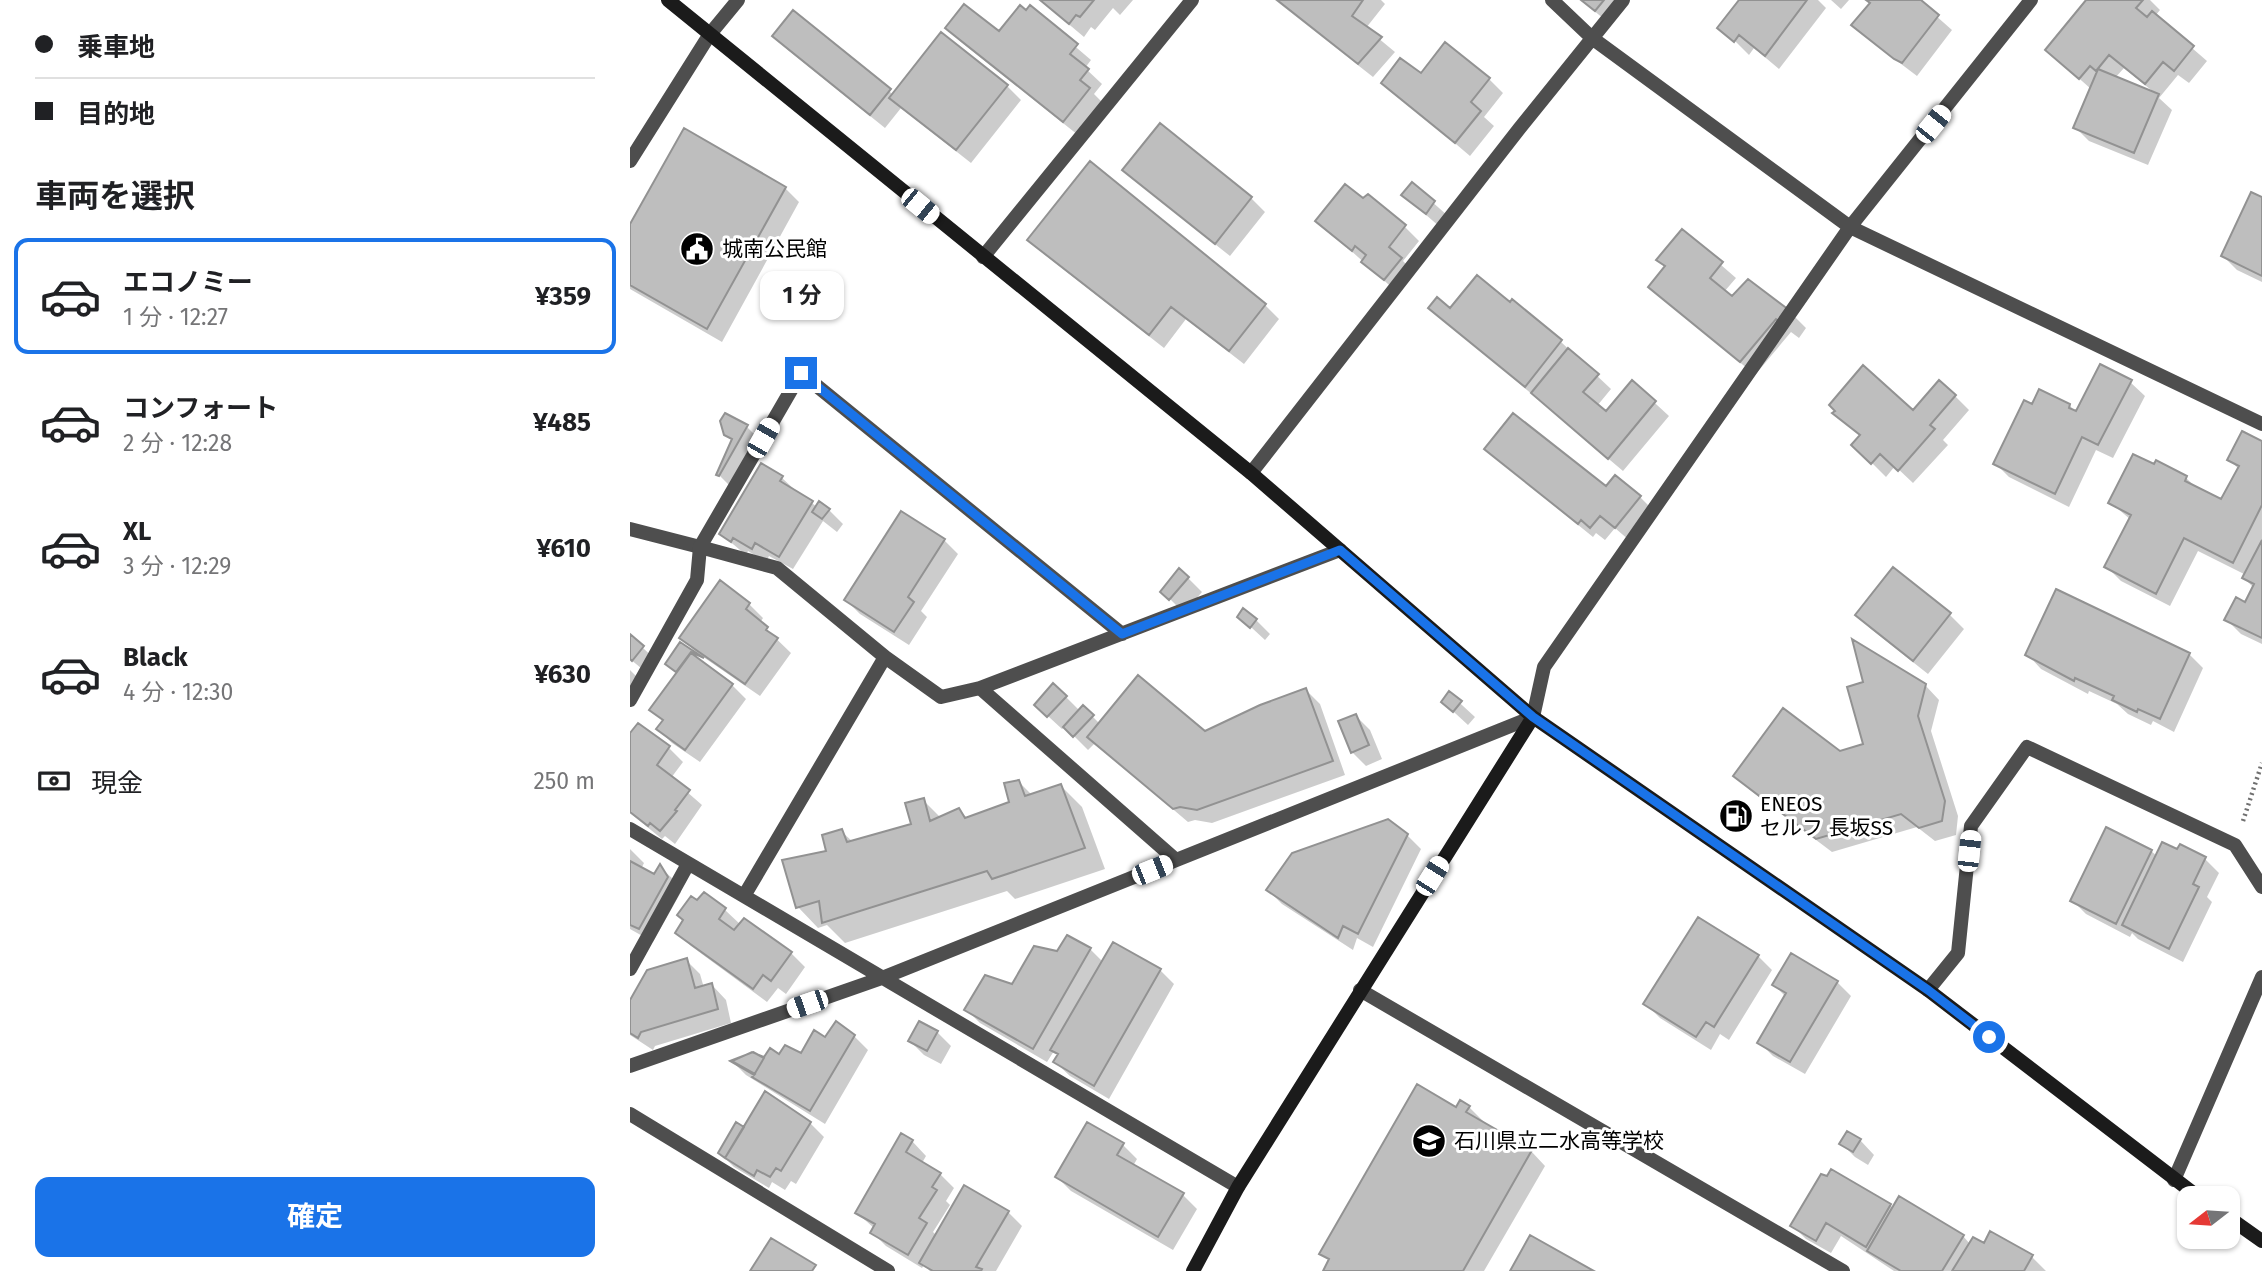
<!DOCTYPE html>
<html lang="ja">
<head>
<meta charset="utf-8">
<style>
	body { margin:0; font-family:"Fira Sans","Noto Sans JP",sans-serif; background:#f6f6f6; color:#202124; height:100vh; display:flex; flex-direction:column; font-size:26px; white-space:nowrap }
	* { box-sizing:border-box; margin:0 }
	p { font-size:23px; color:#757577 }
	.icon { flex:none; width:38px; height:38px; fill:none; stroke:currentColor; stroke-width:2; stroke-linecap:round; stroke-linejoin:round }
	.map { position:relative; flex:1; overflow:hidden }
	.sheet { display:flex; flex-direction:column; background:#fff; width:630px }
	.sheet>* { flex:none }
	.hud { display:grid; align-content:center; height:154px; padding:0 35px; background:#fff }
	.needle { width:46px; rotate:253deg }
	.buttons { position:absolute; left:1547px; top:1186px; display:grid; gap:14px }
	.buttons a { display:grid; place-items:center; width:63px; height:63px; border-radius:14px; background:#fff; box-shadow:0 2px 5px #0004; font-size:35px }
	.end { position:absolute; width:32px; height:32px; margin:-16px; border:9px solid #1a73e8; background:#fff; box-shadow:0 0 0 4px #fff }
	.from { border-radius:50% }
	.bubble { position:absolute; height:49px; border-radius:14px; background:#fff; box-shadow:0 2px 5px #0004; font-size:23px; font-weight:700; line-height:49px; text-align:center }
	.car { position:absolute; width:21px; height:42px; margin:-21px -10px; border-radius:9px; box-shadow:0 0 5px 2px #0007; background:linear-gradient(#fff 24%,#345 0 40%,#fff 0 76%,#345 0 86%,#fff 0) }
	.hud b { display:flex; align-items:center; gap:24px; height:66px; font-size:26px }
	.hud b+b { border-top:2px solid #e0e0e0 }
	.hud i { width:18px; height:18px; background:#202124 }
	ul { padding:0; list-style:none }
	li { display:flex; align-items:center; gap:21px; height:116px; margin:0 14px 10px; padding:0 21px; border:4px solid transparent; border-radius:14px }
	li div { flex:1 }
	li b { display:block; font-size:26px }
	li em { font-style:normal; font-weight:700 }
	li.current { border-color:#1a73e8 }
	li>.icon { width:63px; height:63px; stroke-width:1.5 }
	h2 { padding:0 35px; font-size:32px; line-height:84px }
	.pay { display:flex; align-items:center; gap:18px; height:77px; padding:0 35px; font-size:26px }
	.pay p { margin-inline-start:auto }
	.primary-button { display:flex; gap:14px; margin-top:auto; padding:14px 35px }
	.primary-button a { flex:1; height:80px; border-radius:14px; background:#1a73e8; color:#fff; font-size:28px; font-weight:700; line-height:80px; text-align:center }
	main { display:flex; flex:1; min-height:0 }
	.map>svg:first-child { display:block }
	.shadow { fill:#0003; fill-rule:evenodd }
	.building { fill:#bebebe; stroke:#929292; stroke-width:2 }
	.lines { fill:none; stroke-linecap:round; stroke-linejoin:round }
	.path { stroke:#707070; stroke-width:4.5; stroke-dasharray:2 3.5; stroke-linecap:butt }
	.lane { stroke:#4e4e4e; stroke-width:14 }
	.street { stroke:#4e4e4e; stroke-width:14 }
	.secondary { stroke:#1b1b1b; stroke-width:14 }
	.route { stroke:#1a73e8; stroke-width:9 }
	.labels { text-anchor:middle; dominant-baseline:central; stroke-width:6; stroke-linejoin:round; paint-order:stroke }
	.poi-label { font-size:21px; fill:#000; stroke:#fff; text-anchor:start }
</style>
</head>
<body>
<main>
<section class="sheet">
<div class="hud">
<b><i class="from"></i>乗車地</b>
<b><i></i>目的地</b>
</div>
<h2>車両を選択</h2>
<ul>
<li class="current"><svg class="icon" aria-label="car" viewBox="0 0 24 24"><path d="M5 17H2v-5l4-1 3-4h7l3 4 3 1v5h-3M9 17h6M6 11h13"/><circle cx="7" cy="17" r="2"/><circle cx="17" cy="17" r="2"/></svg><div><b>エコノミー</b><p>1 分 · 12:27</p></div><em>¥359</em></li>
<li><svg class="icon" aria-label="car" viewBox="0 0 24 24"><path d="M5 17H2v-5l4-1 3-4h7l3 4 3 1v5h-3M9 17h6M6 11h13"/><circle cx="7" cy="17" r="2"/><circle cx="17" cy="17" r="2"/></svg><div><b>コンフォート</b><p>2 分 · 12:28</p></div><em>¥485</em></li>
<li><svg class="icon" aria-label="car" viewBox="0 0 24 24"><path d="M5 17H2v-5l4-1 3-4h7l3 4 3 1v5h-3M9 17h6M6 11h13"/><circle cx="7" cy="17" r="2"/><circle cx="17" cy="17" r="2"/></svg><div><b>XL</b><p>3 分 · 12:29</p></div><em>¥610</em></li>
<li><svg class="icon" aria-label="car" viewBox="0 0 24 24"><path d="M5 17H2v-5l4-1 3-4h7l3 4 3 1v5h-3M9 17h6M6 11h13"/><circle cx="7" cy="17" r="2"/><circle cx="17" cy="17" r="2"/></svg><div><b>Black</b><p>4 分 · 12:30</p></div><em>¥630</em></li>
</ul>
<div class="pay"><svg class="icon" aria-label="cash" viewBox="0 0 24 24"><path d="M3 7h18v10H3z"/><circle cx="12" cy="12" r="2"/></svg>現金<p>250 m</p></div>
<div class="primary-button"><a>確定</a></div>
</section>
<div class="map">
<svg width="1632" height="1271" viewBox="0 0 1632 1271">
	<rect width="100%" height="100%" fill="#fff"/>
	<path class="shadow" d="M410,0H503L490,15L483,8L465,30L461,27L454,37Z
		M645,0H751L755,4L736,28L765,52L743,77Z
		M951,0H1000L980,24Z
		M1111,0H1188L1196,8L1149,69L1124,48L1119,55L1102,38Z
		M1201,0H1219L1211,9Z
		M1236,0H1288L1322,30L1287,76L1238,39L1224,25L1241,4Z
		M1458,0H1520L1530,10L1525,16L1577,61L1559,83L1548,75L1529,98L1542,110L1518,165L1459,141L1445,127L1461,89L1417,50ZM1494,68L1526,94L1485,78Z
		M400,8L461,60L455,68L472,84L464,94L473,103L448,135L331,42L317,28L369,33Z
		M144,36L259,91L263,95L377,86L391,100L341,163L271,108L255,128L158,50Z
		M791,76L859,79L873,93L854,117L864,126L840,156L753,82Z
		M495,170L621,198L635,212L600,256L509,184Z
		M782,184L818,216L810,227L773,195Z
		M155,188L169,202L92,342L0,289V230Z
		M1622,194L1632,199V282L1607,270L1593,256Z
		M688,221L775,227L789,241L773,261L785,273L768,293Z
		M1052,231L1106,278L1094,292L1103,298L1162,314L1176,328L1169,338L1161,332L1125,375L1020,287L1036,267Z
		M400,240L635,305L649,319L614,364L556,319L534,348L414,254Z
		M800,308L820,310L930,341L981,389L967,406L976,413L1002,382L1039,416L993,471Z
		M1500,382L1515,396L1483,458L1466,450L1439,507L1379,477L1365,463L1403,406L1439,405L1447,413Z
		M1325,396L1339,410L1313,440L1318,445L1283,483L1265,466L1256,477L1238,459L1231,437L1205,413H1283Z
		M96,415L117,427L131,441L102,488L88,474L103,442L96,435Z
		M1613,434L1632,443V644L1611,634L1596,619L1616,605L1624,588L1614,578L1616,575L1568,551L1540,606L1491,581L1477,567L1501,520L1480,502L1527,463L1556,478L1569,490L1592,502L1609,469L1599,460Z
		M856,448L976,489L1010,497L1024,511L1000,541L985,528L975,540L966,533L963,537L870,462Z
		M151,477L166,491L187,507L199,510L213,524L207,532L193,521L163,569L139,556L136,562L118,551L116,555L91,534Z
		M314,540L328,554L291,611L297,617L279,645L230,614L216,600Z
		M558,578L572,592L554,613L532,591Z
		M119,604L133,618L130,623L161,653L130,696L66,652L52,638Z
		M1227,615H1320L1334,629L1298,674L1241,629Z
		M609,616L626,620L640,634L635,640Z
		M0,636L27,661L17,673L0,659Z
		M50,644L102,685L116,699L70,762L42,743L28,729L34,722L21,709L47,674L37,664Z
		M1397,654H1559L1573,668L1544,732L1523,721L1521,725L1498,714L1487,704L1459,691L1458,694L1411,669Z
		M0,670L12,682L0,698Z
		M1295,685L1309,700L1301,731L1328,816L1326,835L1305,841L1287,827L1202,852L1120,790L1106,776L1235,745Z
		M676,690L690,704L715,775L582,823L565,820L558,822L465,743L458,750L435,727L432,729L406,705L436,697L450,711L453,707L470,724L574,733Z
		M820,694L845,717L838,725L813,702Z
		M726,716L740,730L752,759L736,766L722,752Z
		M8,725L39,748L53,762L41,778L72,805L45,844L35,836L32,839L0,813V736Z
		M388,781L402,795L431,786L452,807L475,869L385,899L377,891L215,943L197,925L188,928L168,907L211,831L223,842L283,825L293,800L311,818L329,810L338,819L381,803Z
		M777,835L791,849L743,947L727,938L723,950L652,904L638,890Z
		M1551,847L1575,859L1589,873L1577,897L1582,902L1553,962L1508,939L1502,933L1500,937L1456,914L1442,900L1521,851L1527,856L1548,851Z
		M0,849L14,863L11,869L25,876L30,867L44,880L51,892L23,942L0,929Z
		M74,894L95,910L111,925L161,953L175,967L156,994L148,988L137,1002L61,946L47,932Z
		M460,949L473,962L530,970L544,984L479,1099L440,1076L425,1062L429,1056L424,1051L417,1062L350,1023L336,1009L383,986L428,953Z
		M1128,956L1142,970L1099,1040L1090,1034L1081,1050L1030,1018L1016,1004Z
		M56,960L70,974L74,988L82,985L96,1000L101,1023L25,1046L23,1050L0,1035V1006Z
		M1207,982L1221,996L1175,1074L1143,1056L1129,1042L1156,997L1144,985Z
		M290,1023L307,1032L321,1046L311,1064L294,1055L280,1041Z
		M224,1036L238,1050L195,1124L116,1075L103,1062L172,1055L196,1039Z
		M839,1107L853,1121L852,1123L901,1151L915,1166L854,1271H695L700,1262L691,1253L827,1109Z
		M180,1123L194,1137L166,1184L161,1181L155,1190L142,1182L139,1188L104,1167L90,1153L114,1130Z
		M1230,1140L1244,1155L1238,1165L1225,1157L1211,1143Z
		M282,1141L296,1156L292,1163L310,1174L324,1188L316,1201L320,1205L303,1232L307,1236L378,1212L392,1226L366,1271H300L294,1265L292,1268L256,1246L242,1232L244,1228L227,1213Z
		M493,1145L507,1159L503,1166L553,1195L567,1209L543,1250L441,1191L427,1177Z
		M1260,1205L1264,1209L1333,1236L1340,1244L1354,1245L1361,1233L1402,1257L1416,1271H1264L1211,1236L1201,1253L1176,1239L1162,1225Z"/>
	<path class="building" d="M410,0H464L450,17L446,15L439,24Z
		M647,0H733L722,16L752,37L728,64Z
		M951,0H974L965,11Z
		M1109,0H1177L1135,56L1109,35L1104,42L1087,28Z
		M1236,0H1291L1309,15L1272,63L1264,59L1221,25L1240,3Z
		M1456,0H1513L1506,8L1517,17L1522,11L1564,46L1544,71L1533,62L1515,84L1479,55L1466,71L1460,66L1449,79L1415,50Z
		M334,4L369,31L390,5L396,10L400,5L448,44L440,54L459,69L450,80L460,88L433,122L315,28Z
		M163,10L261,89L240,115L142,36Z
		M311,32L378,85L326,150L259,98Z
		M815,42L860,78L841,102L851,111L825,143L751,83L770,58L791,73Z
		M1468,69L1529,94L1504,153L1443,128Z
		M530,123L622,197L585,244L492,170Z
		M54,128L156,187L77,329L0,285V224Z
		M460,161L636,304L599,351L541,307L519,335L397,240Z
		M782,182L805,201L796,214L771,195Z
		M715,184L733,198L738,194L776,225L759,247L772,258L754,280L731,262L736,255L725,246L722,251L685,221Z
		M1621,192L1632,197V276L1591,256Z
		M1052,229L1093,262L1080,278L1102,296L1118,279L1163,313L1154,325L1146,319L1110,362L1018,287L1035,266L1026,260Z
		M847,275L880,302L882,299L932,340L895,387L798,308L807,297L820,308Z
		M938,348L969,374L953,392L976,411L1002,380L1026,401L978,459L901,393Z
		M1470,364L1502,380L1468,445L1452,437L1425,494L1363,464L1394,400L1402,404L1409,389L1440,404L1439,408L1446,411Z
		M1233,365L1283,410L1309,380L1326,395L1300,425L1305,429L1268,471L1250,454L1241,464L1221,445L1230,435L1202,413L1205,411L1199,405Z
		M95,413L118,425L89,476L86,475L102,439L94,435L90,421Z
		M883,413L976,486L985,475L1011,496L985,528L970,516L960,528L951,520L948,524L854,449Z
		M1612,431L1632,441V505L1603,563L1554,538L1526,594L1474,567L1501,515L1478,503L1503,454L1524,464L1526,460L1557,476L1555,481L1591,499L1609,466L1597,460Z
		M131,463L153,476L150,481L183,501L149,557L125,543L122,549L103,538L101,542L89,534Z
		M189,501L200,509L192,519L182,512Z
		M271,511L315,539L278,597L284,602L264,632L214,600Z
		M1632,540V638L1594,620L1606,597L1615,602L1624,584L1612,578Z
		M1263,567L1321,613L1283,661L1225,615Z
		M549,568L559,577L539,600L530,592Z
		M90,580L120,603L116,609L138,627L136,630L148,638L115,684L49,638Z
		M1426,589L1560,653L1530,719L1508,709L1507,712L1482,700L1484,696L1445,678L1444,681L1395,655Z
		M613,608L627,619L620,628L607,617Z
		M0,634L14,646L2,661L0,659Z
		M1222,639L1296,684L1288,716L1315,801L1312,821L1289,828L1271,814L1186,839L1103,776L1153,708L1210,751L1233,744L1217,687L1233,682Z
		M50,642L74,658L61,652L46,672L35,664Z
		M61,653L103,684L55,750L26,729L33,720L19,710Z
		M508,675L575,731L630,705L676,688L703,761L567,810L550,807L543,809L457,737Z
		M423,683L437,696L417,717L404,705Z
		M819,691L832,701L823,712L811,702Z
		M453,705L464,715L443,737L433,727Z
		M726,714L739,745L721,753L708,721Z
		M8,723L40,746L27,765L60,790L45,810L47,811L30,831L20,823L18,826L0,812V733Z
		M389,780L395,796L431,784L455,848L362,879L357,871L192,923L189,901L166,908L152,860L196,851L192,835L212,829L217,842L281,824L275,803L294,798L300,821L329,808L335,818L379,802L374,783Z
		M758,819L778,834L728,934L713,926L708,938L636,890L662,853Z
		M1476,827L1522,850L1486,924L1440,901Z
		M1532,842L1547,849L1550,844L1576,857L1563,884L1569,887L1539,949L1492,925Z
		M0,861L24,874L30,864L38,877L9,929L0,925Z
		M74,892L96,908L89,919L104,930L114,918L162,952L141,981L133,975L123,989L45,933L53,920L47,915L61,896L67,900Z
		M1068,917L1129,955L1084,1027L1076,1022L1066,1037L1013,1004Z
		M437,935L461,948L403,1049L334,1010L355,975L382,984L404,946L427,951Z
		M483,942L531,969L464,1086L423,1062L428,1054L420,1050Z
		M1161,953L1208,981L1160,1062L1127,1043L1156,993L1142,985Z
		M57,958L65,988L82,983L88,1009L11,1032L8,1038L0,1033V1000L17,970Z
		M206,1021L225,1035L180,1111L122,1077L125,1074L102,1061L122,1052L134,1057L140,1048L149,1054L155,1045L171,1053L184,1030L195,1037Z
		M289,1021L308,1031L297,1051L278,1041Z
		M123,1052L134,1058L124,1075L100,1061Z
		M787,1084L826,1107L830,1100L840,1106L836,1112L902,1150L833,1271H693L699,1259L689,1254Z
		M135,1091L181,1122L151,1171L146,1168L140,1177L127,1170L124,1176L95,1158Z
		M106,1122L114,1127L95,1158L88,1153Z
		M457,1122L494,1143L487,1155L554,1193L528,1237L425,1177Z
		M1217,1131L1231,1139L1223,1152L1209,1144Z
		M271,1133L283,1140L276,1152L311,1173L302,1187L307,1190L289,1218L297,1223L278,1255L240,1233L245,1224L225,1213Z
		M1201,1169L1261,1204L1236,1247L1196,1223L1186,1241L1160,1226L1191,1174L1197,1176Z
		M334,1185L379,1211L346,1267L352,1269L351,1271H303L289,1263Z
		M1269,1196L1334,1235L1312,1271H1271L1237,1251Z
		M1360,1231L1403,1255L1394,1271H1322L1343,1237L1354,1243Z
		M900,1235L964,1271H880Z
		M141,1238L186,1265L182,1271H120Z"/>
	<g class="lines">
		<path class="path" d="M1613,821L1632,763"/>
		<path class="lane" d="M0,529L70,547"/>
		<path class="street" d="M922,0L962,38L1220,227L1632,424
			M0,161L80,34L108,0
			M353,257L562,0
			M621,473L889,129L993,0
			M70,547L147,568L255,657
			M0,700L67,580L70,547L171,373L492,634
			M0,829L608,1187
			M546,860L350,688L710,550
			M114,896L255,657L311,697L350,688
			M0,969L58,864
			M730,990L1213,1271
			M1298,990L1328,953L1341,826L1397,747L1605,845L1632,887
			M0,1066L252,978L903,717L914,667L1220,227L1401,0
			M0,1114L258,1271
			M1544,1180L1632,977"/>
		<path class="secondary" d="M38,0L621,473L903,717L1298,990L1571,1199
			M1598,1217L1632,1241
			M563,1271L608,1187L903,717"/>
	</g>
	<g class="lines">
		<path class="route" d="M171,373L492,634L710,550L903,717L1298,990L1359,1037"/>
	</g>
	<defs>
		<g id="civic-disc" transform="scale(1.75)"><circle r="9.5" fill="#000" stroke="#fff"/><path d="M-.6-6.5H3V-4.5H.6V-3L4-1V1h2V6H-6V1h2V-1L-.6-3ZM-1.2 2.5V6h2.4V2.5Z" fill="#fff"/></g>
		<g id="fuel-disc" transform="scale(1.75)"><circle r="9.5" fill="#000" stroke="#fff"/><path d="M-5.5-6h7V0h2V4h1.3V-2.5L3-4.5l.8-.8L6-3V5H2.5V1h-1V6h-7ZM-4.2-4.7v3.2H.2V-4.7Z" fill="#fff"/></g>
		<g id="school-disc" transform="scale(1.75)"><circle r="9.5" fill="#000" stroke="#fff"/><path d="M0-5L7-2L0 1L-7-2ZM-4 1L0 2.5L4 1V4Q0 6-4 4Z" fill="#fff"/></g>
	</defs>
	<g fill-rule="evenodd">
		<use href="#civic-disc" x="67" y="249"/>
		<use href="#fuel-disc" x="1106" y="816"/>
		<use href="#school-disc" x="799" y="1141"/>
	</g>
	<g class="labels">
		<g class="poi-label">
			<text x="92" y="249">城南公民館</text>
			<text x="1130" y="804">ENEOS<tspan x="1130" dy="24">セルフ 長坂SS</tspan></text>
			<text x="824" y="1141">石川県立二水高等学校</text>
		</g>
	</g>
</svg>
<div class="buttons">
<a><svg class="needle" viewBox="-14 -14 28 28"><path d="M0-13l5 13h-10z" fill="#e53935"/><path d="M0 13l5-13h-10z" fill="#757577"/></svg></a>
</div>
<i class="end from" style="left:1359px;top:1037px"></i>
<i class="end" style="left:171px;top:373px"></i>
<div class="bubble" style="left:130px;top:271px;width:84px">1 分</div>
<i class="car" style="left:1303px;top:124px;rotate:39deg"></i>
<i class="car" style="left:290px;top:206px;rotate:129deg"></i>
<i class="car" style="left:133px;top:438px;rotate:30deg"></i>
<i class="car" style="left:1339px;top:851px;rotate:6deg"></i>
<i class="car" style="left:522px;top:870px;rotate:68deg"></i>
<i class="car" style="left:802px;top:876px;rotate:32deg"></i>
<i class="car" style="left:177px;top:1004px;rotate:251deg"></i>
</div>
</main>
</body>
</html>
